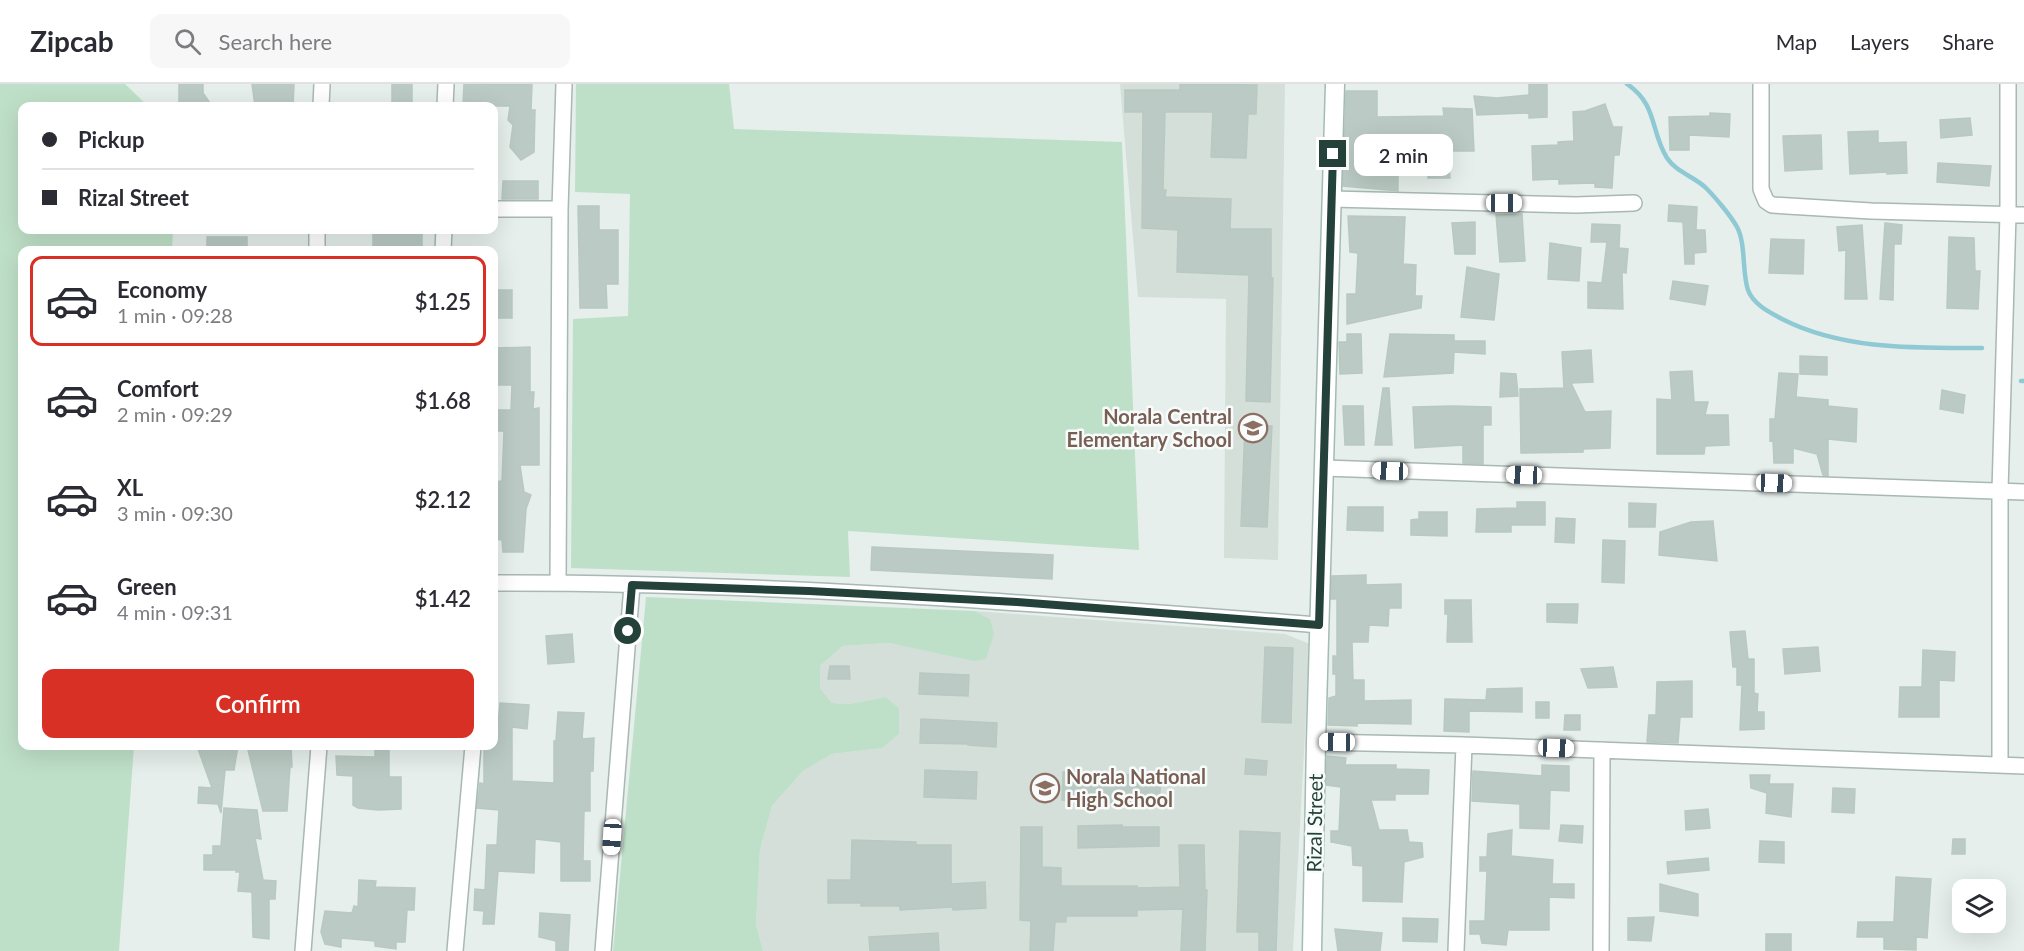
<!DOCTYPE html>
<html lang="en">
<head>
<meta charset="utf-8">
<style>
	body { margin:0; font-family:Lato,sans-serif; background:#f7f7f7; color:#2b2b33; height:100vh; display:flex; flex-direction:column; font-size:22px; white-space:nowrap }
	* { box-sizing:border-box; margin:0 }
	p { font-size:20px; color:#7c7c81 }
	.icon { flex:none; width:33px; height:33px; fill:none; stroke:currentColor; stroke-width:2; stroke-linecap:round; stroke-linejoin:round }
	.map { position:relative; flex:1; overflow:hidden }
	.sheet { position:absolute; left:18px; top:162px; width:480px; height:504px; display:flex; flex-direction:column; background:#fff; border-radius:12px; box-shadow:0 6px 24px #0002 }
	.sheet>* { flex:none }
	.guide { position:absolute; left:18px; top:18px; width:480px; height:132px; border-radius:12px; box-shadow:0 6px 24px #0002; display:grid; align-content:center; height:132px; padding:0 24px; background:#fff }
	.controls { position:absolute; left:1952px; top:795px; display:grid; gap:12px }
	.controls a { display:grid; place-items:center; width:54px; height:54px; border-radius:12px; background:#fff; box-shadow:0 6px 24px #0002; font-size:30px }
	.end { position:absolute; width:27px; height:27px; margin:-14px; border:8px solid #24423a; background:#fff; box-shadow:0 0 0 3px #fff }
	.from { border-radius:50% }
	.bubble { position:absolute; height:42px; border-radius:12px; background:#fff; box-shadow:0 6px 24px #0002; font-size:20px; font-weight:600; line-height:42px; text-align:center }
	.car { position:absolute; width:18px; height:36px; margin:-18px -9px; border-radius:8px; box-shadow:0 0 4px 2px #0007; background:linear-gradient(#fff 24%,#345 0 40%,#fff 0 76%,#345 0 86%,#fff 0) }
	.guide b { display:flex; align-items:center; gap:21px; height:57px; font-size:22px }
	.guide b+b { border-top:2px solid #e1e1e2 }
	.guide i { width:15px; height:15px; background:#2b2b33 }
	ul { padding:10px 0 0; list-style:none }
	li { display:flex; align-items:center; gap:18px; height:90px; margin:0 12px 9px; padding:0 12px; border:3px solid transparent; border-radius:12px }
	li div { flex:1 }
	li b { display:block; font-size:22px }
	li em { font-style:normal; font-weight:600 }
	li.current { border-color:#d93025 }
	li>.icon { width:54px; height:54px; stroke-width:1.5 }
	.cta { display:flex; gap:12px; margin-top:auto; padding:12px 24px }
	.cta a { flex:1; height:69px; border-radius:12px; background:#d93025; color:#fff; font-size:24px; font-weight:600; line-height:69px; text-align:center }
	header { display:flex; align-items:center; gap:36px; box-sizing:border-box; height:84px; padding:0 30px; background:#fff; border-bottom:2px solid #e1e1e2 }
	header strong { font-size:28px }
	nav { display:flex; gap:33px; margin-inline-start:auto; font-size:21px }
	.search { width:420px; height:54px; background:#f7f7f7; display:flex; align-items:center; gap:15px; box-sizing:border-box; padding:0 21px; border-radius:12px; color:#7c7c81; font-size:22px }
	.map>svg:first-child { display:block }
	.built { fill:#d4dfda }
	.green { fill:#bfe0c8 }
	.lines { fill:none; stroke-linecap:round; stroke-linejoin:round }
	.stream { stroke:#8ec9d4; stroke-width:4.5 }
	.building { fill:#bbcac4; stroke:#b8c9c2; stroke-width:1.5 }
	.street-casing { stroke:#a8b8b2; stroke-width:18 }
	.secondary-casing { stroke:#a4bbb3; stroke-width:21 }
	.street { stroke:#fff; stroke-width:15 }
	.secondary { stroke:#fff; stroke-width:18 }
	.route { stroke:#24423a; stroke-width:8 }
	.labels { text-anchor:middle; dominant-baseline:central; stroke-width:5; stroke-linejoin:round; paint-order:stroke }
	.education-label { font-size:20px; font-weight:bold; fill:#785e54; stroke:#f7fbf9; text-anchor:end }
	.street-label { font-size:20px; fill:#24423a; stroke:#f7fbf9 }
</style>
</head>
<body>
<header>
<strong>Zipcab</strong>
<div class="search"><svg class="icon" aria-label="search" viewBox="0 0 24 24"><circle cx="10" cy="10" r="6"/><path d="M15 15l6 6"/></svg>Search here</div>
<nav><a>Map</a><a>Layers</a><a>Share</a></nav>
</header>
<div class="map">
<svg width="2024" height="867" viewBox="0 0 2024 867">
	<rect width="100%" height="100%" fill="#e6efeb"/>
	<path class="built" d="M1120,0H1285L1278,476L1224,474L1226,215L1138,213Z
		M975,527L1285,550L1310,560L1293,867H763L756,840L760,766L772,722L803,687L832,670L881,664L885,613L849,620L832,619L820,604V582L843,562L889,559L921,565L990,535Z"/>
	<path class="green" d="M0,0H125L148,22H22V146H173L172,166H22V662H134L119,867H0Z
		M576,0H729L734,45L1122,58L1139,466L848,447L850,493L571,484L573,235L628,232L630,110L575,108Z
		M646,513L975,527L990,535L994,550L986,575L974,577L889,559L843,562L820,582V604L832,619L849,620L885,613L899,624V650L882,664L832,670L803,687L772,722L760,766L756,840L763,867H613Z"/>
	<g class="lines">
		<path class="stream" d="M1627,0C1658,21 1650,47 1667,74C1676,88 1695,93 1706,104C1715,113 1731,132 1737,143C1746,159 1742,190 1748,206C1753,220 1769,228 1782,235C1843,266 1914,264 1982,264
			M2021,297H2024"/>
	</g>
	<path class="building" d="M179,0H203V9L212,22H179Z
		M252,0H294L293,22H255Z
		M392,0H412V19H404V22H392Z
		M464,0H532L531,26H535L534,68L521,76L510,63L513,41L508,36L510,22H463Z
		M1180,0L1257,1L1256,30H1248L1246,74L1211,73L1213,28H1165L1163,106H1166L1165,113L1231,115L1230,145H1271V194H1273L1270,318L1246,317L1249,191L1177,188L1178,146L1142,144L1143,28H1125V6H1180Z
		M1529,0H1547V33L1529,34V29L1477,31L1474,12L1497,14L1529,11Z
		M1346,7H1377V33L1444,32L1443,24L1472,25L1474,67H1448L1450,94H1428V90L1398,88V107L1343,102Z
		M1605,20L1613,43H1622L1619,71H1614L1612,104L1595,103V99L1559,100V95L1533,96L1532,62L1558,61V58L1574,57L1573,28L1585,27Z
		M1710,29L1730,30L1729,53L1689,51V66H1670L1669,33L1710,32Z
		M1970,34L1972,51L1941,54L1940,36Z
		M1878,47V59L1906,58L1907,89L1887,90V88L1850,90L1848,48Z
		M1821,51L1822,85L1785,87L1783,52Z
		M1938,79L1991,82L1989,102L1937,98Z
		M503,97H538V115H502Z
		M1669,121L1697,123L1696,146H1705L1706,168L1694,169V180H1685L1683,138L1668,137Z
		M578,122H599V146H618V200H606L607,224H580Z
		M1522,130L1525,177L1500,178L1496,131Z
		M1348,132L1405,133L1403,180L1416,181L1415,212H1422L1421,224L1347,240V210H1356L1358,169L1350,168Z
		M1475,138V170H1455L1452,139Z
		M1885,139L1902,141L1901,160H1894L1893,216L1880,215Z
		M1592,140L1620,141L1619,164L1628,165L1626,189L1622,188L1623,225L1588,224V198L1602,199L1607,158H1591Z
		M1862,141L1867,215H1845L1846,166L1839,167L1837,143Z
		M373,146H422V166H373Z
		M207,153H247V166H207Z
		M1949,153L1974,154L1975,187H1980L1978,225L1947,224Z
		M1771,155L1804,156L1803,190L1769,189Z
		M1550,159L1581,164L1579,197L1548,195Z
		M1467,183L1499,190L1494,236L1461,233Z
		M1673,197L1708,202L1705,221L1670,215Z
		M494,206H512V234H494Z
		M1347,250H1361L1362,289L1340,290L1339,258H1347Z
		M1390,250L1454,251V257H1485V270L1454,268L1453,289L1384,293Z
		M530,263V308H534L533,325L539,324V381H520L524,408L531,411L526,425L523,468H503L502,456L494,455V398L502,397L504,347H495V326H511L512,301H494L495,264Z
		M1591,266L1593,298L1571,299L1585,328L1611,327L1610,364L1583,365V368L1521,369L1520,305L1564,304L1562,268Z
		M1800,272L1827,273V291L1800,290Z
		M1692,287L1694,318H1708L1705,331H1728L1729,361L1705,362L1704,370H1657V315L1672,316L1670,288Z
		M1501,289L1516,290L1518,312L1500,313Z
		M1779,289L1798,290L1796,313L1828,316V322L1857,325L1856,358L1828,355V392L1823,391L1817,370L1793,364V379H1774L1773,356L1770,357V335H1775Z
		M1383,304H1389L1392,361H1375Z
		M1942,306L1965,311L1963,329L1940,325Z
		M1343,322H1363L1364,361H1345Z
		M1453,322L1491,323V341H1483V380L1463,379V361L1415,364L1413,323Z
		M1245,341L1272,342L1267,443L1241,442Z
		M1517,418H1545V441H1511V448H1476L1477,425L1517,424Z
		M1629,419L1656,420L1655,443H1629Z
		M1348,423H1383V447L1347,446Z
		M1419,428H1447V452L1411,451V436L1419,435Z
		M1556,434L1575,435L1574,459L1555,458Z
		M1713,437L1717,477L1659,471L1660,448L1691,438Z
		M1603,456L1625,457L1624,499L1602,498Z
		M872,463L1053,471L1052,495L871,486Z
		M1366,491V501L1401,500V524H1389L1388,542L1369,541L1368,558H1352L1353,596H1364V617L1411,616V640L1357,639V642L1328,641L1329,614L1336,612V590H1333V572H1337V515H1331L1332,492Z
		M1445,516H1471L1472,558H1447L1448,530H1445Z
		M1547,520H1578L1577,539L1547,538Z
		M1745,547L1748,575H1754V609L1758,610L1757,628H1764V645L1740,646L1742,601H1737V583H1733L1730,548Z
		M572,550L574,578L548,580L546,552Z
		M1265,563L1293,564L1291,639L1262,638Z
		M1818,563L1820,587L1785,590L1783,565Z
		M1923,566L1955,568L1954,597L1939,596V633H1899L1900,603H1922Z
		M830,582H849L850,595H828Z
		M1613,583L1617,603L1588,604L1581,585Z
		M920,589L969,591L968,612L919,610Z
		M1692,597V633H1680L1678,659L1647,658L1649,631H1656L1657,598Z
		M1522,604V628L1469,627V648L1444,647L1445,615L1486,616L1487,605Z
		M1536,618H1549V634H1536Z
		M500,619L529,621L527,645L512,643V697L554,699V657H556L558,628L584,629L582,655L594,654L593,687H590V727H584L583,777H590V797H561V758L535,755L534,789L498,787L494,840H483L484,827L474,826L475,805L485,806L487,761H497L499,726L477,724L480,699L484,700V662H494V652H497Z
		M1565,631H1580V646H1564Z
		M921,635L997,639L996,663L968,661V660L920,659Z
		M197,662H238L234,686H225L221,729L218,720L198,719L199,703L212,704Z
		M247,662H291L292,683H290L287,727H263Z
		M375,662H389V693H401V725L378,726L358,724L353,721V692L337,691L336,672L375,673Z
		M1327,672L1346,674L1345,681H1396V685L1429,686L1428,710H1395V716H1371L1379,746H1407L1409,758L1422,759L1423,773L1404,778L1402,818L1363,817V782L1353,781L1352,762L1331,758V747H1339L1341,703L1326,701Z
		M1246,675L1267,677L1266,691L1245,690Z
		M1542,681L1569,682V707L1550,706L1549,745L1520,744V720L1472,717L1473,687L1542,692Z
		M925,686L977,688L976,715L924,713Z
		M1063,688L1161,692L1159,721L1062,716Z
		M1750,691H1770L1769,700H1793L1791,733L1766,729L1767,709L1751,704Z
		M1833,704L1855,705L1854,729L1832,728Z
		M224,724L257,726L261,755L255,754L263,796L276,797L275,815H269V855L253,853L252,808L238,807L240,788H236V786H204V771H213V762H221Z
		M1708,725L1710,744L1686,746L1685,727Z
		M1122,741V743H1159V762L1078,764V742Z
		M1561,741L1583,742L1582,759L1559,757Z
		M1021,743H1042V783L1061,784V802H1137V804L1180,803L1179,761H1204L1205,806H1207L1205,867H1181L1183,825L1137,826V832H1066V838H1055L1053,867H1030L1031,837L1020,836Z
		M1512,746L1511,772L1553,776L1552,800H1574V814L1549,813V846H1508L1506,861L1482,859L1480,850H1470V837H1485L1487,787H1480V773H1487L1488,750Z
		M1240,747L1280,749L1276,867H1259V848H1237Z
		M1953,755H1965V770H1952Z
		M852,756L916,758V761H951V800L985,798L986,824L953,826V823L900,826V822H861V819H828V796H851Z
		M1760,757L1784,758V779L1759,778Z
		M1708,774L1709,786L1668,790L1667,778Z
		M1896,793L1931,795L1927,854L1916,853V866L1884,865V853H1857L1858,838H1894Z
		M359,796L376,797L375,803L415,804L414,826H407L405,858H396V865L375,862V857L341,854V863L325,860L321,848L325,827L352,829L354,822L358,823Z
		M1660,800L1698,810V832L1660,827Z
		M540,829L570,831L568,867H556V857L539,853Z
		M1654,833L1651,857L1628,856V834Z
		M1403,834L1438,835L1437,858L1403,857Z
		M1335,845L1382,849L1380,867H1338Z
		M938,849L939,867H870L869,853Z
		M1766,850H1791V867H1766Z"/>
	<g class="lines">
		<g class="street-casing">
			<path id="street" d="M1761,0V105L1766,117L1772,121L1871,127L2024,131
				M321,22L322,0
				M445,22L446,0
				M1331,115L1576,121L1634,119
				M494,125H560
				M317,166V146
				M443,166L444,146
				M1324,384L2024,408
				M494,499C769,498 1044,520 1319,541
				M558,499L560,125L564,0
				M1316,658L1464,661L2024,682
				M2000,681V407L2008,130V0
				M303,867L319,662
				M455,867L473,662
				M603,867L632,501
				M1456,867L1464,661
				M1601,867L1602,666"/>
		</g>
		<g class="secondary-casing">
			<path id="secondary" d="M1312,867L1316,658L1335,0"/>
		</g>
		<use href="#street" class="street"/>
		<use href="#secondary" class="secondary"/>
	</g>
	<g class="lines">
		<path class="route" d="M628,547L632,501L809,507L1017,518L1319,541L1333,70"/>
	</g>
	<defs>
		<g id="school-ring" transform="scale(1.5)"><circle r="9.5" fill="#f7fbf9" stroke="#8d6e63" stroke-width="1.5"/><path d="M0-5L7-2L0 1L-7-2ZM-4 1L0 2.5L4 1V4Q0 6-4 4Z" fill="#8d6e63"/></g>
	</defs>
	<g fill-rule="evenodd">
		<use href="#school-ring" x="1253" y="344"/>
		<use href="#school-ring" x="1045" y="704"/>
	</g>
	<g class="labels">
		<g class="education-label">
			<text x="1232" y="332">Norala Central<tspan x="1232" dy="23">Elementary School</tspan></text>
			<text x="1066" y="692" text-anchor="start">Norala National<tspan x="1066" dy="23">High School</tspan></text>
		</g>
		<g class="street-label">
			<text transform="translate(1314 739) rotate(-89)">Rizal Street</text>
		</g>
	</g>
</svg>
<div class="controls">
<a><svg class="icon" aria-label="layers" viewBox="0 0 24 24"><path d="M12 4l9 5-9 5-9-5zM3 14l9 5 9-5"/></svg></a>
</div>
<i class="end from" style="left:628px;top:547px"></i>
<i class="end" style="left:1333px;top:70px"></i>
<div class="bubble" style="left:1354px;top:50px;width:99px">2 min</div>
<i class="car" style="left:1504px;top:119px;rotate:90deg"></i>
<i class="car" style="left:1390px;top:387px;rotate:272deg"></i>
<i class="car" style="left:1524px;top:391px;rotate:272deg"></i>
<i class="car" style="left:1774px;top:399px;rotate:92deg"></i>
<i class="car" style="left:1337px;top:658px;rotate:271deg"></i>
<i class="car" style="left:1556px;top:664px;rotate:92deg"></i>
<i class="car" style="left:612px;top:753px;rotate:184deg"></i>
<div class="guide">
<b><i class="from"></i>Pickup</b>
<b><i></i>Rizal Street</b>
</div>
<section class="sheet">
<ul>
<li class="current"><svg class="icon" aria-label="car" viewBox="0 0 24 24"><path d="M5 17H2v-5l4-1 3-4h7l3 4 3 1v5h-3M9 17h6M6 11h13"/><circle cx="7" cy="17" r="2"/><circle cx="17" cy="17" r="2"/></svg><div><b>Economy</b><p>1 min · 09:28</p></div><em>$1.25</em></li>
<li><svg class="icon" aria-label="car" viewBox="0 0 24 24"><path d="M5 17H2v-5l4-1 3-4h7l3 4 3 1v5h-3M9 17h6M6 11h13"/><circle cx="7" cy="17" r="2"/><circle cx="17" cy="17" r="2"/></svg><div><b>Comfort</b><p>2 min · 09:29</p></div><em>$1.68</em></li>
<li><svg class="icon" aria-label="car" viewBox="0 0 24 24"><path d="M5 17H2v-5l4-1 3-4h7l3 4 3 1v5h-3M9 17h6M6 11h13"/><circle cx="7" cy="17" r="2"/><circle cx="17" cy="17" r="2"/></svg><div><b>XL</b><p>3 min · 09:30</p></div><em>$2.12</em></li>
<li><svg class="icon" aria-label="car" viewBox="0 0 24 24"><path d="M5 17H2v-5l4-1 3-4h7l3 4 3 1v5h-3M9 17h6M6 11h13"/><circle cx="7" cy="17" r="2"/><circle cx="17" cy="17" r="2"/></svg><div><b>Green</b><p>4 min · 09:31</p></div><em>$1.42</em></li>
</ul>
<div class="cta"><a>Confirm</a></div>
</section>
</div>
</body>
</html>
